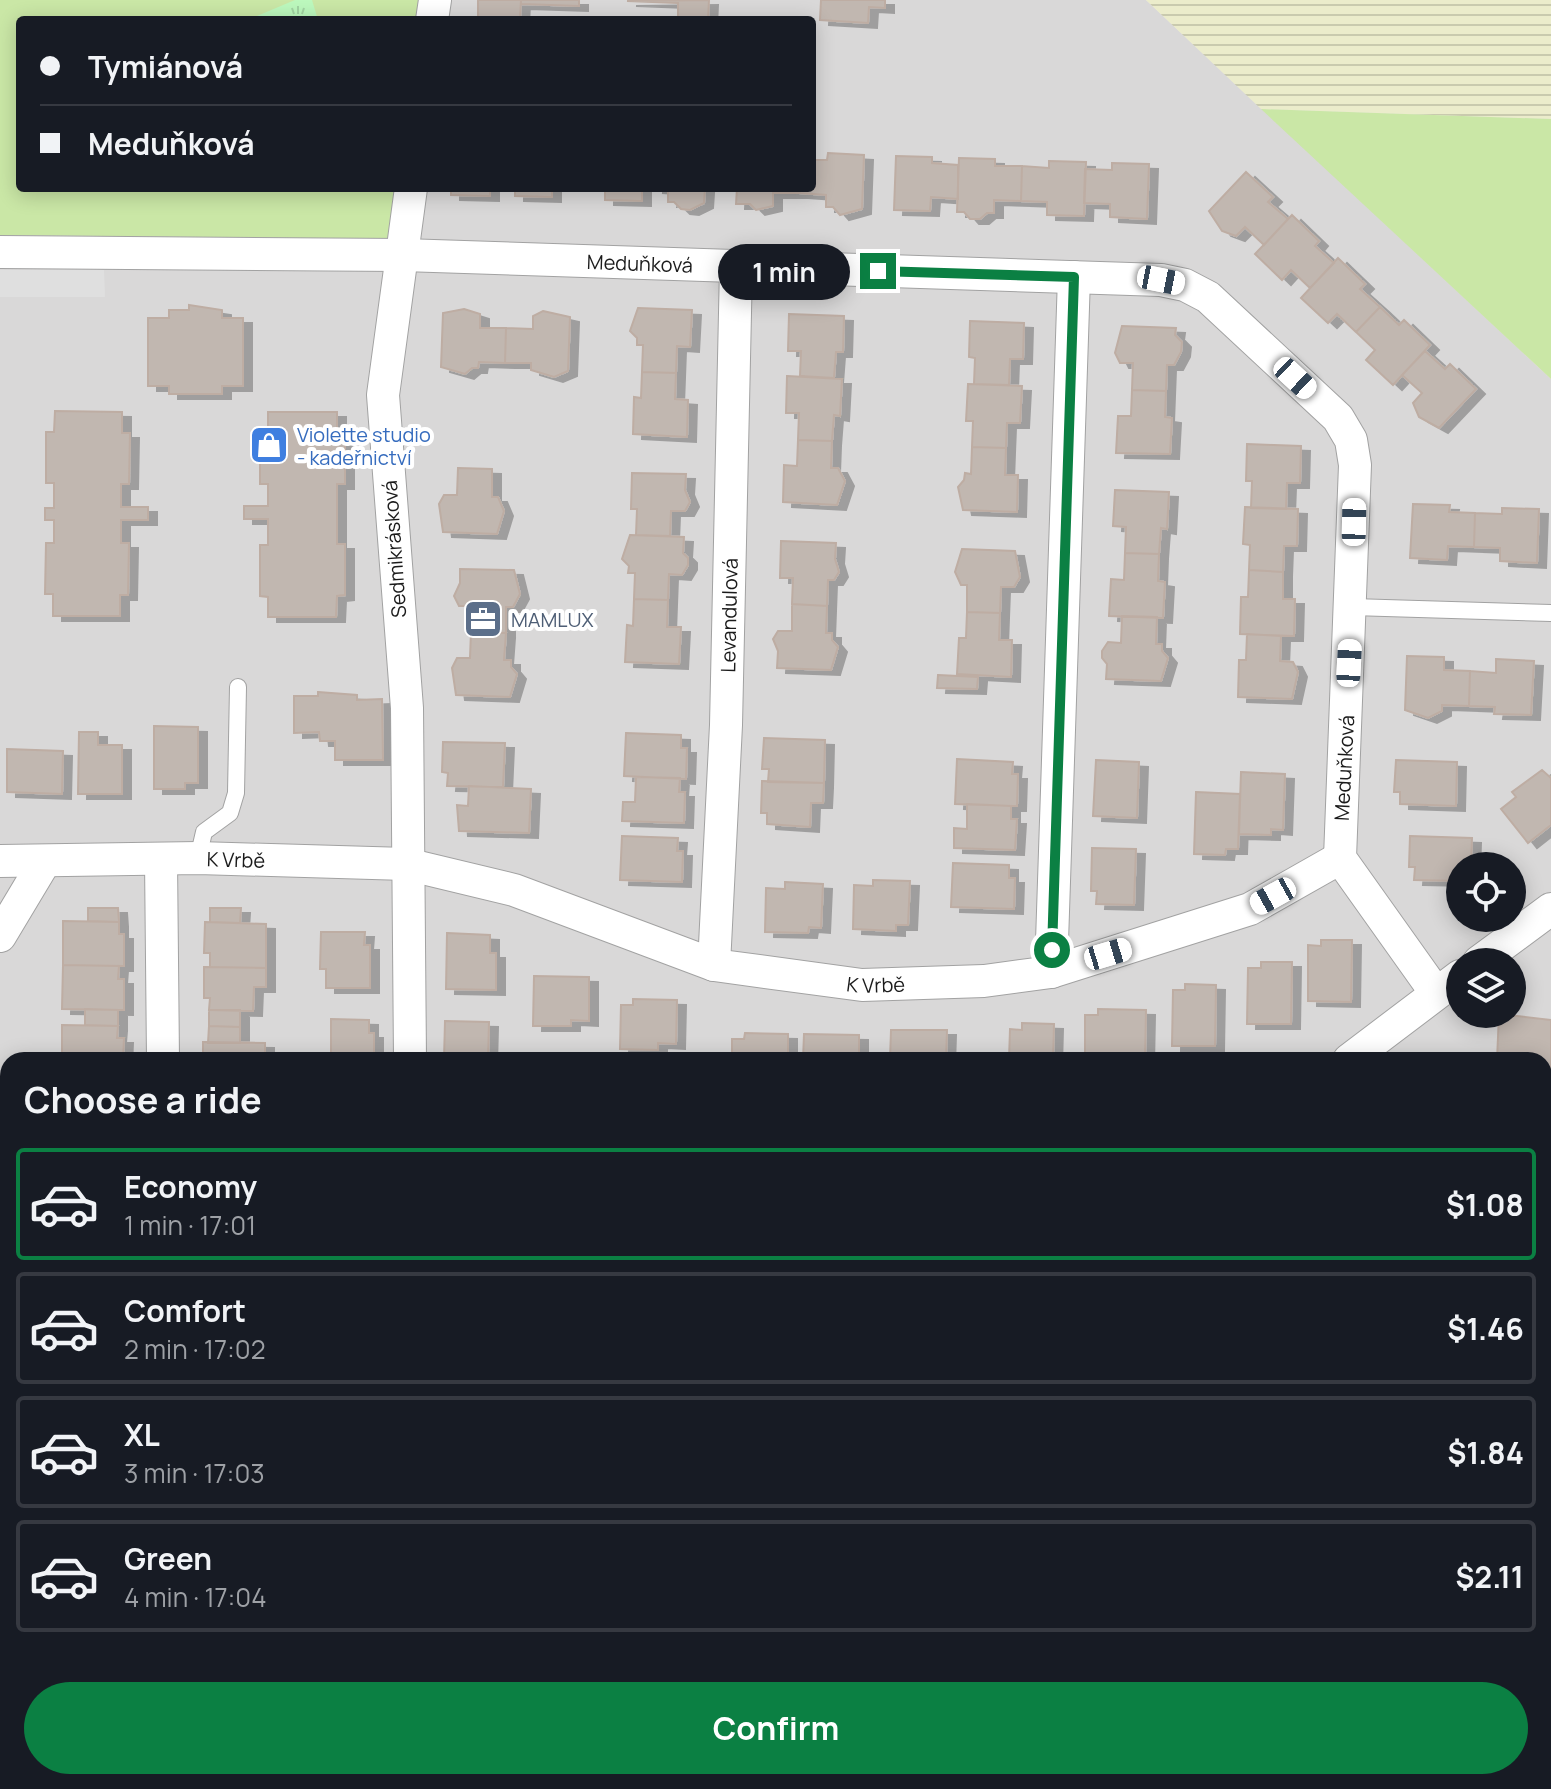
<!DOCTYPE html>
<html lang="en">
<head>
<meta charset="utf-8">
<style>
	body { margin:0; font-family:Manrope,sans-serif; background:#20242c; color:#f1f3f6; height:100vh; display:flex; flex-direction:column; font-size:30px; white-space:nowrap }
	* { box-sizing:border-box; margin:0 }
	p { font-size:26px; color:#9ea1a6 }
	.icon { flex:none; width:44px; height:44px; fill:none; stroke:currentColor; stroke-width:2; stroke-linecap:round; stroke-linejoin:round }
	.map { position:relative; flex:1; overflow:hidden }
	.sheet { position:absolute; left:0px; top:1052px; width:1552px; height:738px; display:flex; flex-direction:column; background:#171b24; border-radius:24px 24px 0 0; box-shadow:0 4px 20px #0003 }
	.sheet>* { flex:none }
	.banner { position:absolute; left:16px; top:16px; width:800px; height:176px; border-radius:8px; box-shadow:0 4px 20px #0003; display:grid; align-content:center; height:176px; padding:0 24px; background:#171b24 }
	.tools { position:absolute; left:1446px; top:852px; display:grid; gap:16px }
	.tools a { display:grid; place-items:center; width:80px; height:80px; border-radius:50%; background:#171b24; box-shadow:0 4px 20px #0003; font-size:40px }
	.end { position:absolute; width:36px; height:36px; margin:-18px; border:10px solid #0b8043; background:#fff; box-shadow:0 0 0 4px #fff }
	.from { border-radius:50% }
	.bubble { position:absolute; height:56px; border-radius:28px; background:#171b24; box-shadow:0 4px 20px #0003; font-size:26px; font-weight:700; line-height:56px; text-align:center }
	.car { position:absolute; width:24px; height:48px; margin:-24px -12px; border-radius:10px; box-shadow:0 0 6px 2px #0007; background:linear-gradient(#fff 24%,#345 0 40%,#fff 0 76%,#345 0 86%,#fff 0) }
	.banner b { display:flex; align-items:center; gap:28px; height:76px; font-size:30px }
	.banner b+b { border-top:2px solid #363941 }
	.banner i { width:20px; height:20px; background:#f1f3f6 }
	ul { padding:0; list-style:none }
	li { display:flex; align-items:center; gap:24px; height:112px; margin:0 16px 12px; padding:0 8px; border:4px solid #363941; border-radius:8px }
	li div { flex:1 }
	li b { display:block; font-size:30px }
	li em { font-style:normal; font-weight:700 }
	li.on { border-color:#0b8043 }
	li>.icon { width:72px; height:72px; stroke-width:1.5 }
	h2 { padding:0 24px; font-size:36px; line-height:96px }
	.action { display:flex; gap:16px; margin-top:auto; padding:16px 24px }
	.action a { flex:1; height:92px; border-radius:48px; background:#0b8043; color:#fff; font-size:32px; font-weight:700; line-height:92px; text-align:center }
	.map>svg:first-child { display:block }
	.residential { fill:#d9d8d8; fill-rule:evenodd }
	.farmland { fill:url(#farmland-rules) }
	.grass { fill:#cae7a6 }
	.park { fill:url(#park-tufts) }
	.parking { fill:#dfdfdf }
	.building { fill:#c1b7b0; stroke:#beada3; stroke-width:2; filter:url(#shadow) }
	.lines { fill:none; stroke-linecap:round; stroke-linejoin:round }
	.service-casing { stroke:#a2a2a2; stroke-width:18 }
	.minor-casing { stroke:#a2a2a2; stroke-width:34 }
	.tertiary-casing { stroke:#a2a2a2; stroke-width:42 }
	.service { stroke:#fff; stroke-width:16 }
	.minor { stroke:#fff; stroke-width:32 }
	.tertiary { stroke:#fff; stroke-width:40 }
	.route { stroke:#0b8043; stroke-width:10 }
	.labels { text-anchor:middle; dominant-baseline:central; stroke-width:8; stroke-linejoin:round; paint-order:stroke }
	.street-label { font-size:20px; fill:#1b1b1b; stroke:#fff }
	.shop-label { font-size:20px; fill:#366cbe; stroke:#fff; text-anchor:start }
	.service-label { font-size:20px; fill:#4e5e75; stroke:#fff; text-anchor:start }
</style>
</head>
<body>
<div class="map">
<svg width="1551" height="1789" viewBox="0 0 1551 1789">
	<defs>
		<pattern id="farmland-rules" width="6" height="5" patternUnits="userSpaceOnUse" patternTransform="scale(2)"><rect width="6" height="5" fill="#ebeccb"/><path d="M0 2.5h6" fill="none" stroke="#c9caae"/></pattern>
		<pattern id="park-tufts" width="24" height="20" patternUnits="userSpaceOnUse" patternTransform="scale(2)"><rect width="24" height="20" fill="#bcf8bd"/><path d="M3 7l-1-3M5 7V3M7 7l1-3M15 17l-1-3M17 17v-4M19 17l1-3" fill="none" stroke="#a1d4a2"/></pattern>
		<filter id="shadow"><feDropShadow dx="9" dy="5" stdDeviation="0" flood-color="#0004"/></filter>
	</defs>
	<rect width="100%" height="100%" fill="#ece8e0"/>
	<path class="residential" d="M0,0H1146L1551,379V1789H0ZM20,20H812V188H20ZM1460,866H1512V918H1460ZM1460,962H1512V1014H1460ZM8,1060H1544V1782H8Z"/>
	<path class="farmland" d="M1146,0H1551V119L1261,109Z"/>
	<path class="grass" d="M0,0H418L416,20H20V188H398L392,239L0,235Z
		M1261,109L1551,119V379Z"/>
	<path class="park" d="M295,0H312L318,20H258L257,16Z"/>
	<path class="parking" d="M0,270H104L105,297H0Z"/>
	<path class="building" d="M478,0H521L520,19L478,17Z
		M521,0H579V6L521,4Z
		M709,0L708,20L678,19V3L627,1Z
		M821,0H885V8L869,7L868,23L820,20Z
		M828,153L864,155L862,209L840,215L833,207H826V195L800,193V188H812V160H827Z
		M896,156L932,157V163L958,165V199L931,197L930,211L894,210Z
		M959,158L995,159V166H1022L1021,201L994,200V213H987L980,219H970L964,212H957Z
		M1049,161L1086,162L1084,216L1047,215V202L1021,201L1022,166L1049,168Z
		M1112,163L1149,164L1147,219L1110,217V204L1084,203L1085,169L1112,170Z
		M1246,172L1273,197L1268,202L1288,219L1264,245L1245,227L1236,236L1222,231L1209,211Z
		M451,188H490V196L451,195Z
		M515,188H552V197L515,196Z
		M605,188H642V201L605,200Z
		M653,188H705L704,203L690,210L681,209L674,202H668V189Z
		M737,188H800V193H773V206L756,210L750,204H736Z
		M1292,215L1319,241L1315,246L1334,263L1310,288L1291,270L1282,280L1255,254Z
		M1338,258L1365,284L1360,289L1380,307L1356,332L1337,314L1328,323L1301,298Z
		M189,305L222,310V318H243V386H222V394H169V386H148V318H169V310H189Z
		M1380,307L1399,325L1404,320L1430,345L1393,385L1366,360L1375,350L1356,332Z
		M638,308L692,310L690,347L677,346L676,373L642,372L643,345H637V338L630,331Z
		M464,309L480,314V328H506L505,363L479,362L478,368H472L465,374L441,367L443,313Z
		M543,311L570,317L568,371L554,377L531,370V363H505L506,328L533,329V316Z
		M789,314L844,316L843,352H836L834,378L800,376L801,351H788Z
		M970,321L1024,323L1023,359H1010L1009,385L974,384L975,358L969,357Z
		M1122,326L1176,328L1175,335L1182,342L1181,352L1174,365H1167L1166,391L1132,390L1133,363H1120L1115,353Z
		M1425,351L1445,369L1450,364L1476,389L1439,428L1419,417L1413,403L1422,393L1402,375Z
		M642,372L676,373L675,399L688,400L687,437L633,434L634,397L641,398Z
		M787,376L842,379L840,416L834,415L832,441L798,440L799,413H786Z
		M968,384L1022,386L1020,423H1007L1006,448L972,447L973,421H966Z
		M1132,390L1166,391L1165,417L1172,418L1170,454L1116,453L1118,416H1131Z
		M55,411L122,412V433H130L129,484H121V507H148V520H121V543H129L128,595H120V616H53V594H45L46,543H54V520H45V508H54V483H46V432H54Z
		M268,412H337V433H345V484H337V544H345V595L337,596L336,617H268V597L260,596V545H268V519H244V506H268V484H260V432H268Z
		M798,440L832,441L831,468H838L845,481L837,505L783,502L784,465L797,466Z
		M1247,444L1301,446L1300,483H1287L1286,509L1251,508L1252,481H1246Z
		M972,447L1006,448L1005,475H1018L1017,512L963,510L958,487L964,480L965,473L971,474Z
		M458,468L492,469V497H498L504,511L497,534L443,532L439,504L444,495H457Z
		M632,473L686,474L685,490L690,502L685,511H671L670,536L636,535L637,509H631Z
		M1115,490L1169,492L1167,529L1161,528L1159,554L1125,553L1126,527L1113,526Z
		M1413,504L1450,505L1449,512L1475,513L1474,547L1448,546L1447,560L1410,558Z
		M1245,507L1298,509L1297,546H1284L1283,572L1249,570L1250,545L1243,544Z
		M1502,508L1539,509L1537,563L1500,561V548L1474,547L1475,513L1502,514Z
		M630,535L684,537L683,553L688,558V565L682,575L669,574L668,600L634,599L635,573H628L629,566L622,559Z
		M781,541L836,543L835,559L839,572L834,580H828L827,606L792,604L793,578H780Z
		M962,549L1015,551L1020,577L1014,587H1001L1000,613L967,612V585H961L955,572Z
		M1125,553L1159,554L1158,581L1165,582L1163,618L1109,616L1111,579L1124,580Z
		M460,569L514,570L520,594L513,607H506V633L471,632L472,606H459L454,596L460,583Z
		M1249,570L1283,572V599H1295L1294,636L1240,634L1241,597H1248Z
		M634,599L668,600L667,627H681L679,664L625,662L627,625L633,626Z
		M792,604L827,606L826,633H832V640L838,647L831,670L777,668L778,651L773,639L778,631H792Z
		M967,612L1000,613L999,640H1012L1011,677L957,674L959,638H966Z
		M1122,616L1157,617L1156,644H1162V651L1168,658L1161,681L1106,679L1107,664L1102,658V651L1108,642L1121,643Z
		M471,632L506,633L504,660H511V667L517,674L510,697L456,695L452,668L457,658H470Z
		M1247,634L1281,636L1280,661L1293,662L1298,672L1292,699L1238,697L1239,660H1246Z
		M1407,656L1444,657V670L1470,671L1469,706L1442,705V711L1428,718L1405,710Z
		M1496,659L1534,661L1531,715L1494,714L1495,707L1469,706L1470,671L1496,673Z
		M938,675L978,677L977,689L937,688Z
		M318,692L357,695V700L382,699L383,760H335V741H320L319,732L294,733V696H318Z
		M154,726L198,727V783H185V789H154Z
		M79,732H98V745H122V794H78Z
		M626,733L681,735V748H687L686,779L624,776Z
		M764,738L825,740L824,783L768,782L769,769H762Z
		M443,742L505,743L503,787L447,786L448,773L442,772Z
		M7,749L63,751L62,794L7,792Z
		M957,759L1013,762L1012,774H1018L1017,806L955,804Z
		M1096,760L1139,762L1137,818L1093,816Z
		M1396,760L1457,762L1456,806L1400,804V792H1394Z
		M1542,770L1551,778V825L1528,843L1501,809L1516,797L1512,792Z
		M1241,772L1285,774L1283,830L1271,829V835L1239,834Z
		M636,777L680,778L679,792H685L684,823L622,821L623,802H635Z
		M762,781L824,783L823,803H811L810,827L767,824V813H761Z
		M469,786L531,789L529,833L459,831L457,805L468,806Z
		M1196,792L1240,794L1238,849H1226L1225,855L1194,854Z
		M967,804L1011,806V819H1017L1015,850L954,848V828L967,829Z
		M622,836L678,838L677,851H683L682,882L620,880Z
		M1410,836L1472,838L1471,866H1460V881L1414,880L1415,867H1409Z
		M1092,848L1136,849L1134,905L1096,904L1097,891H1091Z
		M953,863L1009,865V878H1015L1014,909L951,907Z
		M873,880L910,881L908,925H896V931L853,929L854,885L873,886Z
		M785,882L823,884L821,928L809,927L808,933L765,932L766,888L785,889Z
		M88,908H118L119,922L88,921Z
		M210,908H241L240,923L210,922Z
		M63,921L119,922V934H124V966L63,965Z
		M205,922L266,924V968L210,967V953H204Z
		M321,932H365L364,945H370V988H326V969H320Z
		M447,933L490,935V953H496V990L446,989Z
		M1321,940H1352L1351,1002L1308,1001V945L1321,946Z
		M1261,962H1292L1291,1024H1247L1248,968H1261Z
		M63,965L119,966L118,979H124V1010L62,1009Z
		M204,967L266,968V987H254L253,1011L209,1010L210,998H204Z
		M534,976L589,977V1021L571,1020V1026H533Z
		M1185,984L1216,985L1215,1046H1172L1173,990H1185Z
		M633,999L677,1000L676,1044L658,1043V1050L620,1049L621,1005H633Z
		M85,1009L118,1010V1026L85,1025Z
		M1098,1009L1146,1010L1145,1060H1085V1015H1098Z
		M209,1010H240V1027L209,1026Z
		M1499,1014L1551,1020V1074L1544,1073V1060H1497Z
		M331,1019L369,1020V1033H374V1060H331Z
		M445,1021L489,1022L488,1060H444Z
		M1022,1023L1054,1024L1053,1060H1009L1010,1029L1022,1030Z
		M62,1025L118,1026L117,1038H124L123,1060H62Z
		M209,1026L240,1027V1043H208Z
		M891,1030H947L946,1060H890Z
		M745,1033L788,1034V1060H732V1039H744Z
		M804,1034L859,1035V1060H803Z
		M203,1042L265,1043V1060H203Z
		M0,1203H8V1259H0Z
		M0,1351H8V1399H0Z
		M0,1508H8V1553H0Z
		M5,1644H8V1693L4,1692V1672H0V1645Z
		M1196,1782H1240L1239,1788L1243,1789H1195Z
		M1419,1782H1430L1477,1789H1419Z"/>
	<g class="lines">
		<g class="service-casing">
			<path id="service" d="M1352,607L1551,613
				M198,858L204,832L230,813L236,793L238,687"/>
		</g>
		<g class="minor-casing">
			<g id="minor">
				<path d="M432,20L435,0"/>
				<path id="s1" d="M0,252L403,255L1161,280L1185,285L1208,297L1338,418L1351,440L1355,465L1340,858L1436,993"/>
				<path d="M161,859L163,1060"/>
				<path id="s2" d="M0,861L198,858L406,864L514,890L714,965L862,985L984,981L1051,972L1250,909L1340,858"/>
				<path d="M0,936L45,861"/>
				<path d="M1479,962L1551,909"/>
				<path id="s3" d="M714,965L726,725L736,267"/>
				<path d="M1051,972L1074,277"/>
				<path d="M410,1060L407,708L383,395L411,188"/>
				<path d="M1349,1060L1460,976"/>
				<path d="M0,1317H8"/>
				<path d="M0,1596H8"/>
				<path d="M472,1789L477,1782"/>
			</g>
		</g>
		<g class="tertiary-casing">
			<path id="tertiary" d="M1544,1740L1551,1694
				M1537,1789L1538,1782"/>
		</g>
		<use href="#service" class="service"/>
		<use href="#minor" class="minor"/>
		<use href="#tertiary" class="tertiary"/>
	</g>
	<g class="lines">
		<path class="route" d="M878,271L1074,277L1052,950"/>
	</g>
	<defs>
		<g id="shop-square" transform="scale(2)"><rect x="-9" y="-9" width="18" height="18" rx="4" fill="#3f7fe0" stroke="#fff"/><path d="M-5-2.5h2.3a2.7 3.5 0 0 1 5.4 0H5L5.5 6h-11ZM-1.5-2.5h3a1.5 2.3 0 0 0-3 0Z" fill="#fff"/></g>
		<g id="office-square" transform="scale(2)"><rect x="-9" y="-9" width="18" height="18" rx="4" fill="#5c6f8a" stroke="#fff"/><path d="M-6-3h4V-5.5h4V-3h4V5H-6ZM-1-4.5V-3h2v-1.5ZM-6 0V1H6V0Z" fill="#fff"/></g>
	</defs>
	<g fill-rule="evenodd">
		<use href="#shop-square" x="269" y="445"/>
		<use href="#office-square" x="483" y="619"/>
	</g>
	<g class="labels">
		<g class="street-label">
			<text stroke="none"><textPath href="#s1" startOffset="640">Meduňková</textPath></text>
			<text transform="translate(394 549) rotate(-94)">Sedmikrásková</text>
			<text stroke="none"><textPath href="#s3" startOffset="350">Levandulová</textPath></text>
			<text transform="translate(1344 768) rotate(-87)">Meduňková</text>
			<text stroke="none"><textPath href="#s2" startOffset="236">K Vrbě</textPath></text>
			<text stroke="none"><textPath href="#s2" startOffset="894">K Vrbě</textPath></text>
		</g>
		<g class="shop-label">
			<text x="297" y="434">Violette studio<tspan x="297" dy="23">- kadeřnictví</tspan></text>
		</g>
		<g class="service-label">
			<text x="511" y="619">MAMLUX</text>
		</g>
	</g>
</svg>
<div class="tools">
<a><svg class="icon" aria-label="locate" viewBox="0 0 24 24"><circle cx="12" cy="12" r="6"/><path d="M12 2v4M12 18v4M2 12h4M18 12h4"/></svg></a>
<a><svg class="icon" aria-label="layers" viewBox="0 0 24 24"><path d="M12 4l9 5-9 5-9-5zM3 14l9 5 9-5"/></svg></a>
</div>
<i class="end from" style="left:1052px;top:950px"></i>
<i class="end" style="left:878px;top:271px"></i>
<div class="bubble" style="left:718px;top:244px;width:132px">1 min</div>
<i class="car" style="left:1161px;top:280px;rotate:101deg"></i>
<i class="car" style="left:1295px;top:378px;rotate:133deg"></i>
<i class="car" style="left:1354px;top:522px;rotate:1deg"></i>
<i class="car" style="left:1349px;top:663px;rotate:3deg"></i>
<i class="car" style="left:1273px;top:896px;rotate:241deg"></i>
<i class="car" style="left:1108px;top:954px;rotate:73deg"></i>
<div class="banner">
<b><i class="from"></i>Tymiánová</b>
<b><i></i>Meduňková</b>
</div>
<section class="sheet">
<h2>Choose a ride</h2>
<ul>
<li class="on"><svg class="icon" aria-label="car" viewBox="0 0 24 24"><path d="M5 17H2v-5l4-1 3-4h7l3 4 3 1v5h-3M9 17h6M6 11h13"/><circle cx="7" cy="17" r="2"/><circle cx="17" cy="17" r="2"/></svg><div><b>Economy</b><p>1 min · 17:01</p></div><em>$1.08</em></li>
<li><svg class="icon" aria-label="car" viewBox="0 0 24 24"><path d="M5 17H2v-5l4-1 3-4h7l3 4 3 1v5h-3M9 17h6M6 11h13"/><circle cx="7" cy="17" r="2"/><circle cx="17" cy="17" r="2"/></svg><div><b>Comfort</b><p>2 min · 17:02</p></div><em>$1.46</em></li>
<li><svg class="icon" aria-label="car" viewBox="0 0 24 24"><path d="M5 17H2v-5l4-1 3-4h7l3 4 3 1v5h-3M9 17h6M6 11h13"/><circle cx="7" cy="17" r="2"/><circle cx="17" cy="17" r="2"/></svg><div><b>XL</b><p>3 min · 17:03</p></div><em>$1.84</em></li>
<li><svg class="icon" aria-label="car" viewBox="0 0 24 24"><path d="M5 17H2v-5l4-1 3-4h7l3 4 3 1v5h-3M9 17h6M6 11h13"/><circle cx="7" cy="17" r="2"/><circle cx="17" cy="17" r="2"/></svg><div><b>Green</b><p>4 min · 17:04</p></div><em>$2.11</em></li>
</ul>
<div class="action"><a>Confirm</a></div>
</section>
</div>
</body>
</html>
